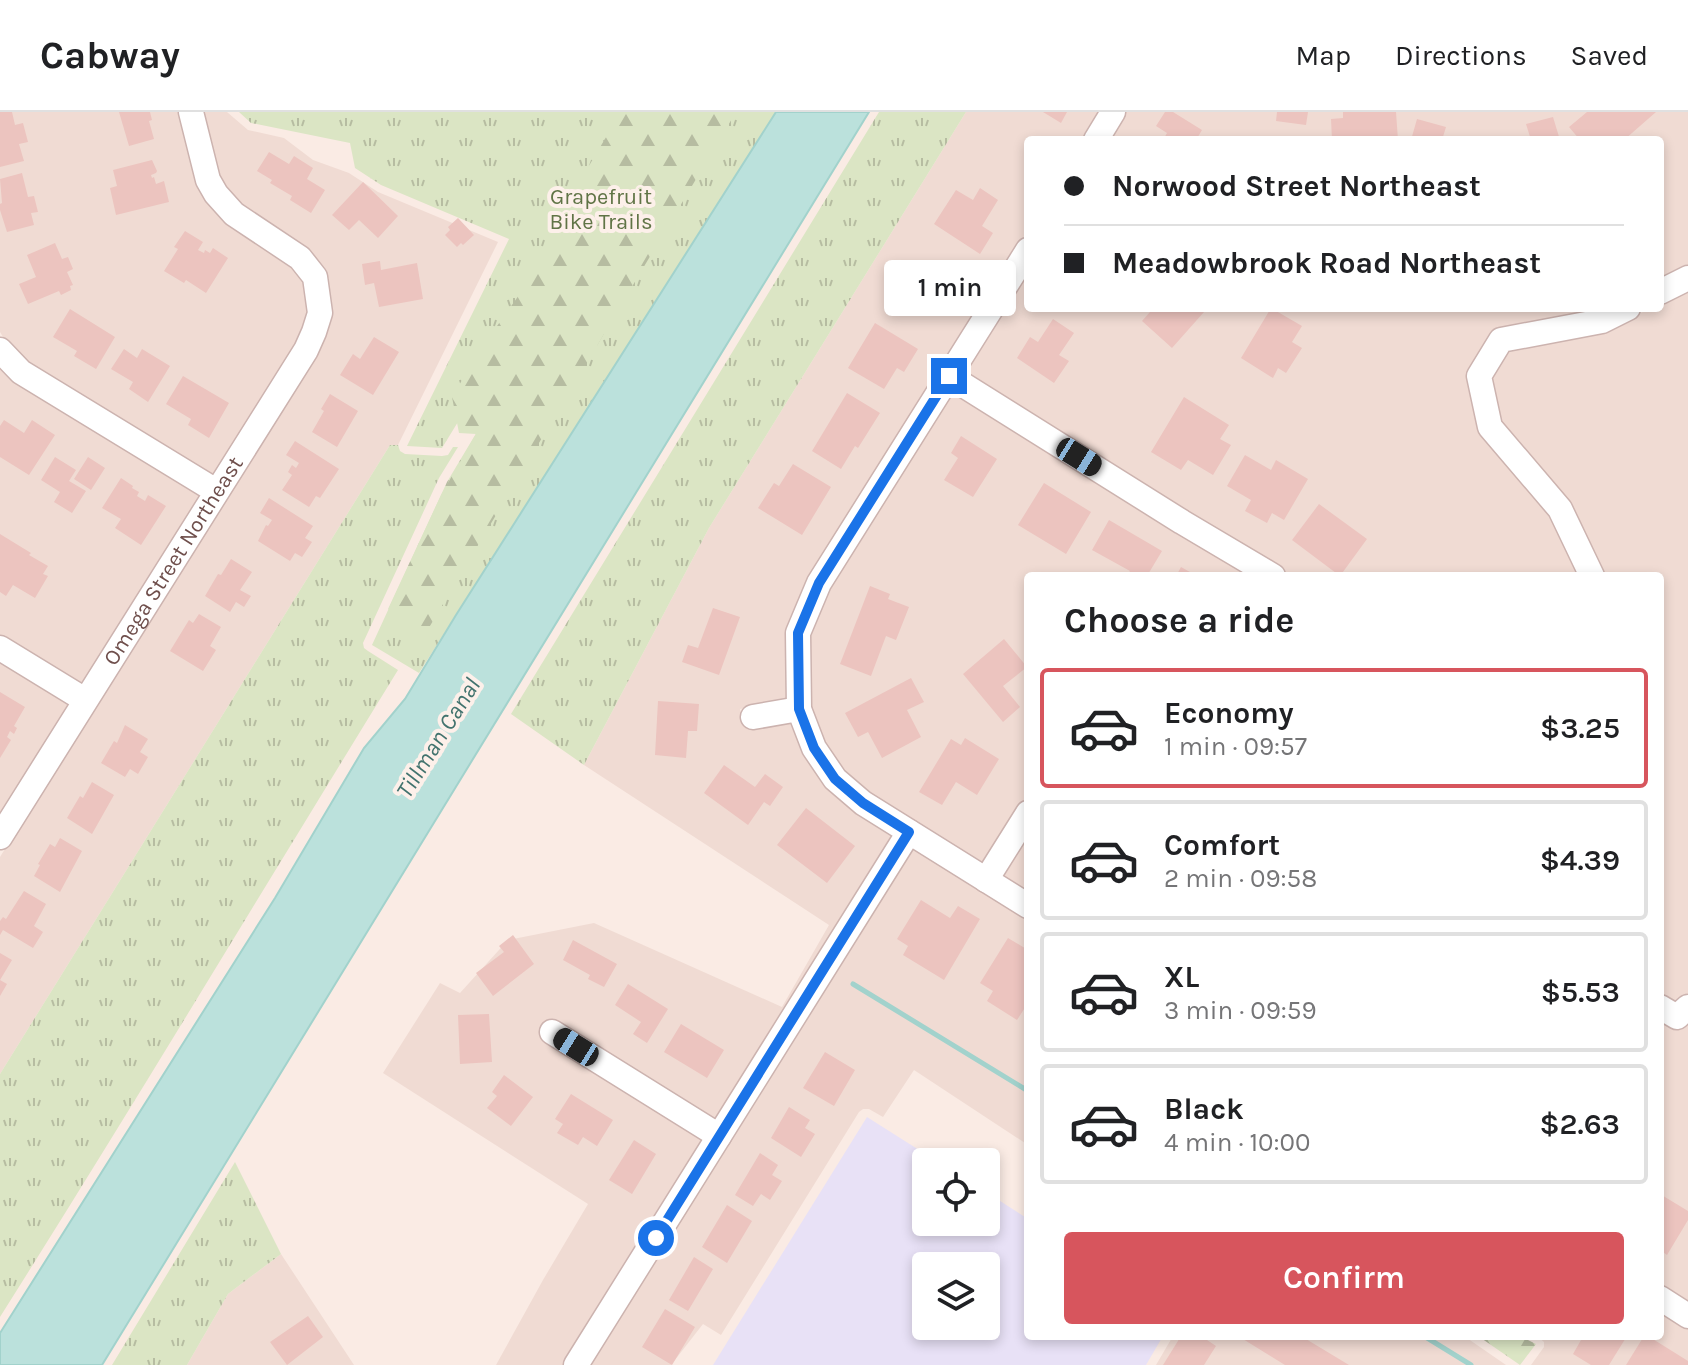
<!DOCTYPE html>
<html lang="en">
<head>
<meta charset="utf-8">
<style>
	body { margin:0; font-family:Karla,sans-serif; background:#f2f2f2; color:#202124; height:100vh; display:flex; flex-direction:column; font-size:30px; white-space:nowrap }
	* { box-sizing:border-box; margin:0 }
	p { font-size:26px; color:#757577 }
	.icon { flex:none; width:44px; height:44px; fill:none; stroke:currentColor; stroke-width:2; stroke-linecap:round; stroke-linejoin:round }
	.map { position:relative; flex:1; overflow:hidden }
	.panel { position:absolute; left:1024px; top:460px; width:640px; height:768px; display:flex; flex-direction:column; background:#fff; border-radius:8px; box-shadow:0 4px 12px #0003 }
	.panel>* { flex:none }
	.hud { position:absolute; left:1024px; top:24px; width:640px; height:176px; border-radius:8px; box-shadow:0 4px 12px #0003; display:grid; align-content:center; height:176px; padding:0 40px; background:#fff }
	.tools { position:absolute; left:912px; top:1036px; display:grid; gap:16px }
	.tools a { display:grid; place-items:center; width:88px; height:88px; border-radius:8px; background:#fff; box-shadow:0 4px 12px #0003; font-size:40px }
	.end { position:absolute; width:36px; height:36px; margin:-18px; border:10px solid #1a73e8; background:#fff; box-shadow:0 0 0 4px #fff }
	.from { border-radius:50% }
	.bubble { position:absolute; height:56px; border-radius:8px; background:#fff; box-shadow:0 4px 12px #0003; font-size:26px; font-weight:600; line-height:56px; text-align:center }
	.car { position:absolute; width:24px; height:48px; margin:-24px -12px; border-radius:10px; box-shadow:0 0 6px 2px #0007; background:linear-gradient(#222 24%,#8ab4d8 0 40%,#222 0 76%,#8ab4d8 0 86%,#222 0) }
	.hud b { display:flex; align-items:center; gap:28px; height:76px; font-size:30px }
	.hud b+b { border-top:2px solid #e0e0e0 }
	.hud i { width:20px; height:20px; background:#202124 }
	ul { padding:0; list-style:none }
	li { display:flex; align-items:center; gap:24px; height:120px; margin:0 16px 12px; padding:0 24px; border:4px solid #e0e0e0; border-radius:8px }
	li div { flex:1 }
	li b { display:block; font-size:30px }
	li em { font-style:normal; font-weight:600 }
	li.active { border-color:#d7555d }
	li>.icon { width:72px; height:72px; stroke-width:1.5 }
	h2 { padding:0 40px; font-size:36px; line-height:96px }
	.action { display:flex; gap:16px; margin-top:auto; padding:16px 40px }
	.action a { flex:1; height:92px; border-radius:8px; background:#d7555d; color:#fff; font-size:32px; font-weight:600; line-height:92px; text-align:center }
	header { display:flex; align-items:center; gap:48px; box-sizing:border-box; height:112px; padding:0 40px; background:#fff; border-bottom:2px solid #e0e0e0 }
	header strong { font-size:38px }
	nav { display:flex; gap:44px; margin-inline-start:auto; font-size:28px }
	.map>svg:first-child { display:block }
	.residential { fill:#f0dbd3 }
	.education { fill:#e8e1f6; fill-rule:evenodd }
	.grass { fill:url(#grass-tufts) }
	.forest { fill:url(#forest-firs) }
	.water { fill:#bbe1dc; stroke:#a2d2cc; stroke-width:2 }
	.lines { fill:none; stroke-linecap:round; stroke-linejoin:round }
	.stream { stroke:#a2d2cc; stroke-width:5 }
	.building { fill:#ecc4bf }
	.minor-casing { stroke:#ccb3af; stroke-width:27 }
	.minor { stroke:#fff; stroke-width:24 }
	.route { stroke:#1a73e8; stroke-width:10 }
	.labels { text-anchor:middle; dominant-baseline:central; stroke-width:8; stroke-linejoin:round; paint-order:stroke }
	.park-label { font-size:22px; fill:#607446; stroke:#fdf0ea }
	.street-label { font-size:22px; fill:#6f4f4c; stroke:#fdf0ea }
	.water-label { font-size:24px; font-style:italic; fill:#42736e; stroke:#fdf0ea }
</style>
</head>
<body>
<header>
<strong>Cabway</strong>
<nav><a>Map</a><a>Directions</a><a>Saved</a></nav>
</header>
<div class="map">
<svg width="1688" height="1253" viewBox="0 0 1688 1253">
	<defs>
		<pattern id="grass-tufts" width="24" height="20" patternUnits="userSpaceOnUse" patternTransform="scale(2)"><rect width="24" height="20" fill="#dbe5c4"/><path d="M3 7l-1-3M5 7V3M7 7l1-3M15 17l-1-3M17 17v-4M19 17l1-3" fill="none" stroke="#b6bca1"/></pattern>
		<pattern id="forest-firs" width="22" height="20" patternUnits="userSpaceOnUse" patternTransform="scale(2)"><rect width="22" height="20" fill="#dbe5c4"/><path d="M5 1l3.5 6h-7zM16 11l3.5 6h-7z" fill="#b6bca1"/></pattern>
	</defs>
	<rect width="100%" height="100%" fill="#faebe4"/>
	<path class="residential" d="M0,0H181L199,72L293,152L305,167L309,199L296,232L212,366L27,253L11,238L0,220Z
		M201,0H227L248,18L284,26L313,48L349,61L378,80L498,130L398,333H390L0,962V745L225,384L326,169L329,167L325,161L324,155H319L241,95L217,65Z
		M966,0H1101L1084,28H1028V118L810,465L789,589L740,597L746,616L793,608L896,722L715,1011L549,907L539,922L723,1037L913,734L1028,805V1033L914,958L883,1005L869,997H863L859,1000L721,1223L703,1212L671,1253H496L543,1168L588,1092L383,961L440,871L460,881L508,828L594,811L782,895L829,813L584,653L709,416Z
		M1126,0H1688V155L1660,169V28H1108Z
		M1028,157V196H1606L1498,219L1471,259L1551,401L1581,464H1289L963,262Z
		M1688,177V881L1675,893L1660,884V464H1602L1499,312L1490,267L1508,237L1607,217L1651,196H1660V191Z
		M0,253L202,381L81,575L0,525Z
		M953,278L1256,464H1028V682L982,754L868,684L843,661L823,632L809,596L808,524L828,476Z
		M0,547L71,590L0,705Z
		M1028,721V783L1000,765Z
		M1660,906L1688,909V1193L1660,1175Z
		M281,1142L354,1253H187L228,1182Z
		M1660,1197L1688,1215V1253H1531L1544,1235V1230L1537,1224H1660Z
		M1173,1224H1464L1506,1253H1156Z"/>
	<path class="education" d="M867,1005L938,1050H926V1110H986V1080L1028,1107V1224H1163L1146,1253H713ZM926,1154H986V1214H926Z"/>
	<path class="grass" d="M239,0H776L419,561L372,533L447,370L490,298L461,305L442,336L407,334L509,127L381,73L355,56L350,31L251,11Z
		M879,0H966L709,416L584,653L511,602Z
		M390,333H398L400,339L405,342L442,344L448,343L453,335H458L439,366L363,531L364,536L368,539L398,558C265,774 135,991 0,1205V962Z
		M235,1050L281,1142L228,1182L187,1253H112Z"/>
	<path class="forest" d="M621,0H736L424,524L388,497L441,383L476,322L459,321L452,285L480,238L529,169L568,89Z
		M1478,1224H1520L1536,1232L1520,1253Z"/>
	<path class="water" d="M776,0H869L102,1253H0V1221L275,786L364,636L405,587L456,503Z"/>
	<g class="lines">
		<path class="stream" d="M853,872L1028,979
			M1424,1224L1471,1253"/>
	</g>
	<path class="building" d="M0,0H12L15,13L23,11L28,30L19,32L24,49L0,55Z
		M119,0H150L152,8L149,9L154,27L129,34Z
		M1043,0H1067L1061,11Z
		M1165,0H1173L1202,18L1196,28H1163L1167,21L1156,14Z
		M1277,0H1308L1306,13L1276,9Z
		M1343,0H1396L1398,28H1332L1331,7L1343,6Z
		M1587,0H1656L1624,28H1580L1569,15Z
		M1553,5L1560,28H1531L1526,12Z
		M1417,7L1446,15L1442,28H1411Z
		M269,40L289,52L294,44L313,56L307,67L325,78L311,101L290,88L292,84L270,71L272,68L257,59Z
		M152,48L157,59L156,61L151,63L152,66L154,65L156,72L164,69L169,90L116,103L110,76L117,74L113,58Z
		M22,61L28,85L34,84L38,100L31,101L34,113L7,120L0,98V92L2,91L0,67Z
		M363,70L398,104L378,126L359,108L349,118L332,103Z
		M980,76L998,88L982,114L993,121L980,142L934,112L956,78L973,88Z
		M458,106L474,123L463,133L461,131L457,135L445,123L450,118L448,115Z
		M185,119L203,130L198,138L204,141L205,138L210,141L213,136L228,146L206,181L186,168L184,171L164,159L178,137L174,135Z
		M55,131L62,147L68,145L73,157L67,160L73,173L70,174L71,178L61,183L59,179L28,192L19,172L36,165L27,143Z
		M380,149L381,158L417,151L423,187L379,195L374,171L365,173L362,152Z
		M1145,196H1200L1204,200L1172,236L1142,209L1150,200Z
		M1271,196L1302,214L1292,230L1302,236L1286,261L1278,256L1273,266L1241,246Z
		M70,197L115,225L96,257L74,244L77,239L53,225Z
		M1053,207L1074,221L1059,243L1069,249L1054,271L1017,246L1030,225L1038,230Z
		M875,211L918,237L904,260L897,256L884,277L848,256Z
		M374,225L399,240L373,283L340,263L353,242L360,247Z
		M124,237L137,246L142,237L170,254L148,290L129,277L133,270L111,257Z
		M183,264L229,291L209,326L188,313L191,307L166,292Z
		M847,281L880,301L858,336L855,334L841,357L812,339Z
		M330,282L358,299L337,335L312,320L324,299L321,297Z
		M1184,285L1229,313L1220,327L1231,333L1213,363L1188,348L1181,358L1151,340Z
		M4,308L24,321L32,308L55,323L29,363L0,345V314Z
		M961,324L997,347L973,385L944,368L958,346L951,341Z
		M295,329L339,357L320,386L316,384L309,395L282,378L292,363L288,360L292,353L296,356L299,351L286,343Z
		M1245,343L1271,358L1276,348L1308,367L1284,408L1272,401L1267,411L1245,399L1251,388L1227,374Z
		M55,345L76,358L69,369L86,379L72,401L54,390L60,380L41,368Z
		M88,345L105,356L91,378L74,367Z
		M793,352L831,375L802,423L758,396L774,371L779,374Z
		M121,366L133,374L132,376L139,380L137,384L145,389L148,383L166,394L141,433L115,416L121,407L102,396Z
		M1044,371L1091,400L1066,442L1018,413Z
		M269,386L313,414L305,426L312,430L302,445L295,441L290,449L258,429L266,413L268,414L272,408L260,401Z
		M1319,392L1367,427L1340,464L1292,428Z
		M1109,408L1162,439L1147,464H1127L1130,459L1092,438Z
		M0,422L31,441L29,443L48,454L43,462L48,464L35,486L13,473L6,484L0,480Z
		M231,447L252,460L240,478L251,484L244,495L236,490L230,500L205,484L218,462L221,463Z
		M1181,455L1197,464H1176Z
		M870,474L890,482L888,487L909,495L896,528L886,524L871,564L840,552Z
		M713,496L740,505L719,563L682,550L688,533L698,536Z
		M199,502L221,515L210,534L216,538L203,559L170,539L189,508L193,511Z
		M1004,527L1027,555L1003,574L1020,595L1003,610L963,562Z
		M911,566L924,590L907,598L921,625L882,646L868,620L858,625L845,601Z
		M0,580L25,595L14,614L17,616L14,622L10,619L7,625L11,628L0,646Z
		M658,589L699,592L697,619H688L686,646L655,643Z
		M125,613L148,627L140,640L148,645L138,662L130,657L125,665L101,651L114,629L117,631Z
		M965,626L999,647L977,683L956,670L942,693L919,680L951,627L961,633Z
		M724,653L755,675L765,662L783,675L770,694L764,690L748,713L704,681Z
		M92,670L114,683L92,722L67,706L80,684L83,686Z
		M806,696L855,734L827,771L777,733Z
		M60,726L82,739L60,780L34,764L40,753L38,752L50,732L55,735Z
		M24,779L46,792L34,814L43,820L33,836L3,818L0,823V809L3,805L6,807Z
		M921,788L950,806L958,794L980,807L944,868L903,843L908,834L897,827Z
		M513,823L534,852L493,884L476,861L504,840L499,834Z
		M1008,826L1028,838V845L1024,851L1028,853V891L1017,908L987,889L993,879L980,871Z
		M573,828L617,852L604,875L588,867L590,863L563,848Z
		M0,841L12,848L0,868L7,872L0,884Z
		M628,872L668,897L647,931L633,922L641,910L615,893Z
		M489,902L492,950L460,952L458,903Z
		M681,912L724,938L707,966L664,940Z
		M825,940L855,958L834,994L803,976Z
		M504,963L533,985L511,1014L487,996L497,984L492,980Z
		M571,982L613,1008L597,1034L583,1025L578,1033L557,1021L563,1012L555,1007Z
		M789,995L810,1008L805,1016L815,1022L801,1045L771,1026Z
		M634,1028L656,1042L632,1082L609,1068Z
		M760,1041L778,1053L772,1063L782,1069L770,1088L761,1082L753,1094L735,1083Z
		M1660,1082L1688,1099V1108L1667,1143L1660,1138Z
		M727,1093L752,1109L727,1151L702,1135Z
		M694,1145L713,1157L688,1199L669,1188Z
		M665,1197L695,1215L672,1253L642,1235Z
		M308,1204L323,1225L287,1253L270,1230Z
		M1181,1224H1201L1216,1234L1204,1253H1163Z
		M1238,1224H1301L1349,1253H1285Z
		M1575,1224H1627L1609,1253H1591L1573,1242L1581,1228Z
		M1644,1224H1648L1688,1249V1253H1626Z"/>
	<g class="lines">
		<g class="minor-casing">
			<g id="minor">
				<path d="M1096,28L1113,0"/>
				<path d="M1028,138L819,471L798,521L799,597L814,636L835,667L863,691L1028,794"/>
				<path d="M1660,180L1688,166"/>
				<path d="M0,238L21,260L216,379"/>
				<path d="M949,264L1182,410L1273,464"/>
				<path d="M1592,464L1560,397L1490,315L1479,264L1501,228L1602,209L1628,196"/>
				<path d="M0,536L85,588"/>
				<path d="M753,605L799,597"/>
				<path id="s1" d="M0,725L306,238L314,220L320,201L315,165L300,146L234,102L216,82L208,68L191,0"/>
				<path d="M986,768L1028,701"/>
				<path d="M1660,895L1677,905L1688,895"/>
				<path d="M552,920L719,1024"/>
				<path d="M1660,1186L1688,1204"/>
				<path d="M576,1253L909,720"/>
			</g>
		</g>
		<use href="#minor" class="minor"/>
	</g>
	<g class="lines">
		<path class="route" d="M656,1126L909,720L863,691L835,667L814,636L799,597L798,521L819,471L949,264"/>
	</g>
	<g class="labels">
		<g class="park-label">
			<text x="601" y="85">Grapefruit<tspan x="601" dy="25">Bike Trails</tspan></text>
		</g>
		<g class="street-label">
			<text stroke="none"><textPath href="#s1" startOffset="326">Omega Street Northeast</textPath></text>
		</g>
		<g class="water-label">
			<text transform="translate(438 626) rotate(-58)">Tillman Canal</text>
		</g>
	</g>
</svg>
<div class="tools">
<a><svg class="icon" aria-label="locate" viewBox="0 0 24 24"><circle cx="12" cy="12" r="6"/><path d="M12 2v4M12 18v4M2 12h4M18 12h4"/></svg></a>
<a><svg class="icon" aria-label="layers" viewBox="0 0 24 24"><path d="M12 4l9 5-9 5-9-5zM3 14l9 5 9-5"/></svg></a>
</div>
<i class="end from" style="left:656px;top:1126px"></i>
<i class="end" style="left:949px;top:264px"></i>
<div class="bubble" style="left:884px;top:148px;width:132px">1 min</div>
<i class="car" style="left:1079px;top:345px;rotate:122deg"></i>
<i class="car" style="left:576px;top:935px;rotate:302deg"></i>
<div class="hud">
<b><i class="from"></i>Norwood Street Northeast</b>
<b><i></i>Meadowbrook Road Northeast</b>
</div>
<section class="panel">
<h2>Choose a ride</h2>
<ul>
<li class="active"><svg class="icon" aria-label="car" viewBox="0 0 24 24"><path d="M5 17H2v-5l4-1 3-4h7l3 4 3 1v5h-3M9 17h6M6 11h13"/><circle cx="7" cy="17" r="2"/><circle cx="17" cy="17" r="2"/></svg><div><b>Economy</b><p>1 min · 09:57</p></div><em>$3.25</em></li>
<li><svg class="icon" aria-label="car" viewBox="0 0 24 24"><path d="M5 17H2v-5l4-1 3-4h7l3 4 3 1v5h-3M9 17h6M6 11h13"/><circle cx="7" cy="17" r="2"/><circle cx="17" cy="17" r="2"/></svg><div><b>Comfort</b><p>2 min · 09:58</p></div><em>$4.39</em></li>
<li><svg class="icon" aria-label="car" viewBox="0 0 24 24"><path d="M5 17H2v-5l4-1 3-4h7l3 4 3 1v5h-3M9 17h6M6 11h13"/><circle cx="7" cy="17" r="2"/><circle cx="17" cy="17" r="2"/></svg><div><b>XL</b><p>3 min · 09:59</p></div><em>$5.53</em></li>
<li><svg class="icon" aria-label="car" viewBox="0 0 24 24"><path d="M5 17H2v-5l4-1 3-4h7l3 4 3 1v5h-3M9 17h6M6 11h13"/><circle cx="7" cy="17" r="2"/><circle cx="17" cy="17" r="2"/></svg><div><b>Black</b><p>4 min · 10:00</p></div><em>$2.63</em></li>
</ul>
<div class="action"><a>Confirm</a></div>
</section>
</div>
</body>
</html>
